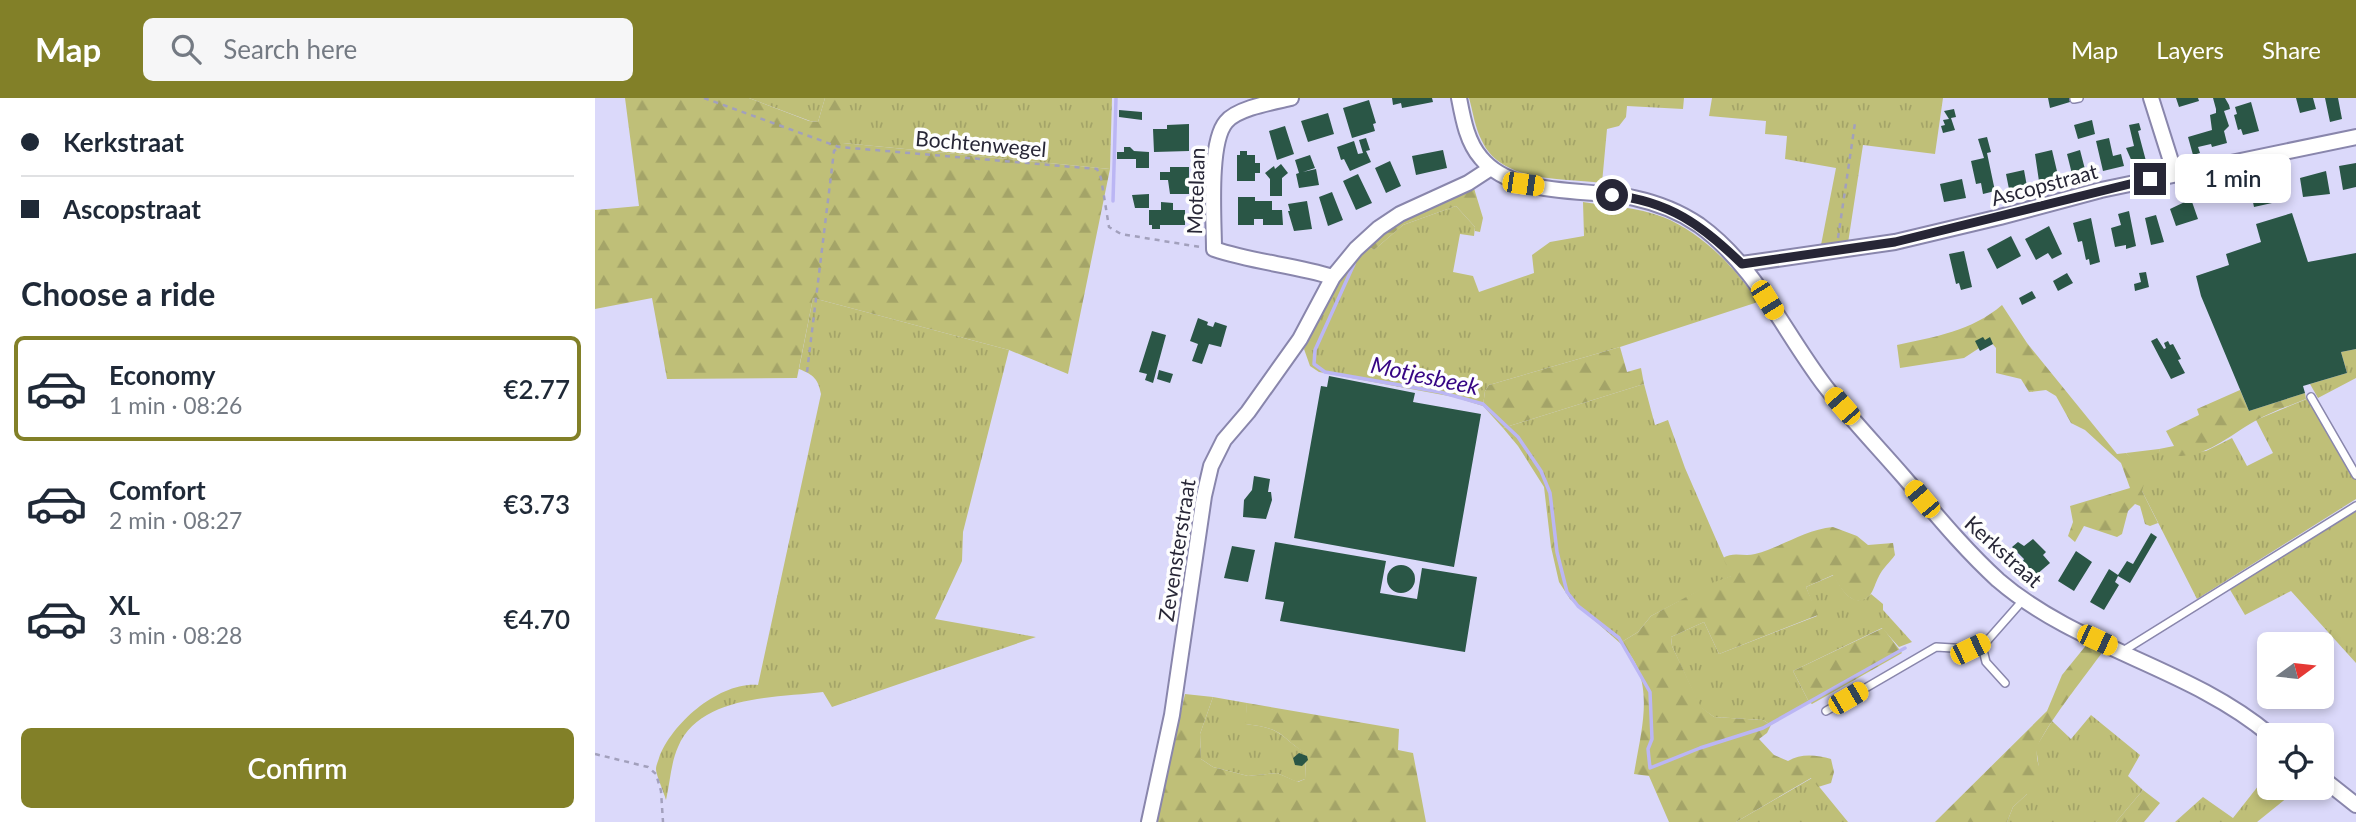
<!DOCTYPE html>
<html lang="en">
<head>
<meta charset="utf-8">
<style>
	body { margin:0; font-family:Lato,sans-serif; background:#f6f6f7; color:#1f2937; height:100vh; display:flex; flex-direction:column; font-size:26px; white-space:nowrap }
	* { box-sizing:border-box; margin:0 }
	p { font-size:23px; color:#747a83 }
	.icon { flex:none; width:38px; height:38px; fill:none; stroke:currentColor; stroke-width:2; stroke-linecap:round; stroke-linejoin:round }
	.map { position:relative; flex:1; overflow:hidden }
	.drawer { display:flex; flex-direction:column; background:#fff; width:595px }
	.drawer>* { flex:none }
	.hud { display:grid; align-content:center; height:154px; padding:0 21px; background:#fff }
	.needle { width:46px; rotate:75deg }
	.controls { position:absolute; left:1662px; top:534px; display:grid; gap:14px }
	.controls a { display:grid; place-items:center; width:77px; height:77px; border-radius:10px; background:#fff; box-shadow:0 4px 10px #0003; font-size:35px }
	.end { position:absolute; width:32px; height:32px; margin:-16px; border:9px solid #272636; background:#fff; box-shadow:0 0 0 4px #fff }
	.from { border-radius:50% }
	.bubble { position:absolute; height:49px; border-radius:10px; background:#fff; box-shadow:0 4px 10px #0003; font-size:23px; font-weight:600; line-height:49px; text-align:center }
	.car { position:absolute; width:21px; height:42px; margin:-21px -10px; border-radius:9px; box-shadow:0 0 5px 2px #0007; background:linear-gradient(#f5c518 24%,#345 0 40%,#f5c518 0 76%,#345 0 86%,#f5c518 0) }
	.hud b { display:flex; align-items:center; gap:24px; height:66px; font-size:26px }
	.hud b+b { border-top:2px solid #e0e1e3 }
	.hud i { width:18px; height:18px; background:#1f2937 }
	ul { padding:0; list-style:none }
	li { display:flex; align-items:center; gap:21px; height:105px; margin:0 14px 10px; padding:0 7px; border:4px solid transparent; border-radius:10px }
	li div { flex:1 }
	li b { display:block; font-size:26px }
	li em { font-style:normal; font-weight:600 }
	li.active { border-color:#828028 }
	li>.icon { width:63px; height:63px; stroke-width:1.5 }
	h2 { padding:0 21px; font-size:32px; line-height:84px }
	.primary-button { display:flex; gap:14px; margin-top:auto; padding:14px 21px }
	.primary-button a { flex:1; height:80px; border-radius:10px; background:#828028; color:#fff; font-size:28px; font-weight:600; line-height:80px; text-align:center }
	header { display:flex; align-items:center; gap:42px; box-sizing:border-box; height:98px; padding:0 35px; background:#828028; color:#fff }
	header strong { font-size:33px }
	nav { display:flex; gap:38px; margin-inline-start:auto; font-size:24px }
	.search { width:490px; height:63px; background:#f6f6f7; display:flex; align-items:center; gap:18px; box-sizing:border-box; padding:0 24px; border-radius:10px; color:#747a83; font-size:26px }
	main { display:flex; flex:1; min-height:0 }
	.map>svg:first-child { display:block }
	.grass { fill:url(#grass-tufts) }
	.forest { fill:url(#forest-firs) }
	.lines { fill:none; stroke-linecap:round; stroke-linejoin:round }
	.stream { stroke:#bbb6f4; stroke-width:3.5 }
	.building { fill:#2a5646 }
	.lane-casing { stroke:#8986ac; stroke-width:10 }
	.street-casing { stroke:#8986ac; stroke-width:18 }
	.path { stroke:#a2a0bc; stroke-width:2.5; stroke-dasharray:5 5; stroke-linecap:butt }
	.lane { stroke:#fff; stroke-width:7 }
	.street { stroke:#fff; stroke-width:14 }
	.route { stroke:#272636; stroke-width:9 }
	.labels { text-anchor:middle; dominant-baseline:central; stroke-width:7; stroke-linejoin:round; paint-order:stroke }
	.street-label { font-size:21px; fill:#272636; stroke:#fefefe }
	.water-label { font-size:23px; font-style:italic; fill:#360584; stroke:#fefefe }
</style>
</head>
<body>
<header>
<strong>Map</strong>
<div class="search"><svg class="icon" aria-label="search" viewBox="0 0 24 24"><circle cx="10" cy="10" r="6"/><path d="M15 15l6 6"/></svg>Search here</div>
<nav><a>Map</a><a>Layers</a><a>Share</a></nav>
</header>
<main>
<section class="drawer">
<div class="hud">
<b><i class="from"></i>Kerkstraat</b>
<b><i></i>Ascopstraat</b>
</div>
<h2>Choose a ride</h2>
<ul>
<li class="active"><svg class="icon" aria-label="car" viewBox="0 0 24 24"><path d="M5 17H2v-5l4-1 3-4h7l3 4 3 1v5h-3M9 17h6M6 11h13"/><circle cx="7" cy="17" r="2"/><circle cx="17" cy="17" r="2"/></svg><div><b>Economy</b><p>1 min · 08:26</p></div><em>€2.77</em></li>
<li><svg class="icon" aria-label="car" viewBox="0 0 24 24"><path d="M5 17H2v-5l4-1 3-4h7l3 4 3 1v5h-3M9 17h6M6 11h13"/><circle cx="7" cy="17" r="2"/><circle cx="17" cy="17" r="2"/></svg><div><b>Comfort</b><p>2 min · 08:27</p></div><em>€3.73</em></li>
<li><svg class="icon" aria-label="car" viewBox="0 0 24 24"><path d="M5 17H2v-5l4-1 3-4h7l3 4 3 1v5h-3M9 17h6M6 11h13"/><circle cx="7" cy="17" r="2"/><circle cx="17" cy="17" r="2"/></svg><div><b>XL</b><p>3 min · 08:28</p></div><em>€4.70</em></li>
</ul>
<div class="primary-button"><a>Confirm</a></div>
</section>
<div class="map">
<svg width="1761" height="724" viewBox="0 0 1761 724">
	<defs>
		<pattern id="grass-tufts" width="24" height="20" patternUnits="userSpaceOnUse" patternTransform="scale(1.75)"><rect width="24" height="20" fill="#bfbf78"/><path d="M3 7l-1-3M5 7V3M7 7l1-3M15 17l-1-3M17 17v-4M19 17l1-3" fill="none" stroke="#a4a468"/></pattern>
		<pattern id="forest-firs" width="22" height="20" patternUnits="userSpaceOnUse" patternTransform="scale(1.75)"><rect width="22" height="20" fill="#bfbf78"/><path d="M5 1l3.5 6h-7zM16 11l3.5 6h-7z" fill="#a4a468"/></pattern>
	</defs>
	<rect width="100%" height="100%" fill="#dbd9fa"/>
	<path class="grass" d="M154,0H230L223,24L215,23Z
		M248,0H517L515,71L248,45Z
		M874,0H1089L1088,11L1032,8L1031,19L1024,28L1012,31L1007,85C969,80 906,85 887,43C880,30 878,14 874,0Z
		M1117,0H1348L1340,56L1268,47L1253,145L1226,147L1241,70L1190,61L1192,38L1170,36L1171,23L1114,18Z
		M988,104C1015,108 1042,109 1068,119C1106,134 1141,170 1163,204L1025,249L894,287L890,293L888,308L859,299L724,274L715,268L709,251L747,178L771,146L779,152L808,127L861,108L880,129L879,138L865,136L858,174L878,178L884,194L939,175L937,157L955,144L989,138Z
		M218,200L414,252L368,434L367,463L340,521L441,539L237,609L228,594C180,600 105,597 83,649C76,664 75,685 71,702C69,694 61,677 61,671C61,667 63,664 64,660C77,625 124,584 163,587L226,296C223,281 219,277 204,271Z
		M1761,251V280L1723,300L1715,286L1752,275L1746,254Z
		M1049,286L1060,327L1073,322L1090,370L1137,478L1117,486L1056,518L1043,534L1025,545L975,501L964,484L956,449L949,389L923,348L908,330Z
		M1714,300L1761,377V401L1602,501L1547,393L1545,371L1531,355L1564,351L1566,357L1611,353L1637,340L1652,368L1678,355L1661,322Z
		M1761,412V565L1696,493L1650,517L1634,490Z
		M1239,477C1246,491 1259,513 1276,496L1288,506V512L1317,544L1304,549L1287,530L1198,573L1214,604L1176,627L1168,622L1119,619L1105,609L1077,548L1076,539L1109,524L1124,556L1222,518L1211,489Z
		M618,599L652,605L651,626C664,628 677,629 688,638C697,645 701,650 711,654L710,681L702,684L682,675L653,678L618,669L606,661L605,636Z
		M1496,617L1545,657L1533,678L1548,692L1521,724H1412L1418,709L1432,696L1444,671L1441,649L1457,623L1476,641Z
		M1675,673V690H1704L1662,724H1580L1608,699L1638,720Z
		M1217,680L1253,724H1141Z"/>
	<path class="forest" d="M30,0H154L214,23L223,24L230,0H248V45L515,71L473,276L414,252L218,200L202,280L72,281L57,200L0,211V112L44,108Z
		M878,87L888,120L885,134L880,133V129L861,108L808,127L779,152L771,146L794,126Z
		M1407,207L1432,245L1522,356L1531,355L1552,375L1547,393L1563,425L1555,428L1550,426L1545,408L1540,406L1533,413L1527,436L1522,439L1489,428L1480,444L1473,438L1478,424L1475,408L1535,390L1526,365L1490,332L1476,325L1461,298L1451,292L1434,294L1426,281L1401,275V250L1395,243L1369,260L1305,270L1302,247C1339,239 1377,233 1407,207Z
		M1025,249L1032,274L1046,270L1049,286L908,330L888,308L890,293L894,287Z
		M1645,292L1654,313L1710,295L1711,301C1694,308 1676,314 1660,323C1625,343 1610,363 1565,357L1564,351L1579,348L1571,333L1604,317L1602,311Z
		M1238,429L1262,438L1273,447L1298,445L1300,457C1295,464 1287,471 1284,478C1280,485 1279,493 1274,498C1258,513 1244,488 1238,477L1211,489L1223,517L1124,556L1109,524L1076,539L1077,548L1106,609L1119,619L1168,622L1176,627L1172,635L1164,641L1179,657L1193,663C1206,655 1222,657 1236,661L1239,674L1236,685L1223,689L1216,680L1141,724H1074L1054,678L1039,676C1046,631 1063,581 1025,545L1043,534L1056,518L1117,485L1136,478L1128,460C1139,453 1148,459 1160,456C1187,449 1209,432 1238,429Z
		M1288,530L1307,555L1217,606L1214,604L1198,573Z
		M1493,545L1509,552C1497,569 1443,637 1442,652C1441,663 1445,673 1451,683L1444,697L1432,696L1418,709L1412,724H1340L1452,613L1467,577Z
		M590,596L618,599L605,636L606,661L618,669L653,678L682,675L703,684L710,681L711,655C701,650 697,645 688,638C677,629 664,628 650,626L652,605L804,631L803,652L818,655L831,724H560Z
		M1548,692L1565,705L1549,724H1521Z"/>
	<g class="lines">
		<path class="stream" d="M518,103L521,0
			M759,166L720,252L719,266L730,274L845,294L888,306L923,339L946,373L955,395L962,454L972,494L983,508L1024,540L1055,594L1057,641L1053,651L1055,670L1105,650L1168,630L1310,550"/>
	</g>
	<path class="building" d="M797,0H837L838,4L807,10L806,5L798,7Z
		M1453,0H1474L1475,4L1455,10Z
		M1581,0H1603L1604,3L1584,9Z
		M1618,0H1630L1634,7L1635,11L1629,13L1634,28L1629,33L1632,45L1617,49L1616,46L1603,49L1605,55L1598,57L1593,39L1617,32L1615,17L1621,15V11Z
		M1701,0H1718L1721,11L1705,15Z
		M1730,0H1743L1747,21L1735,24Z
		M774,2L781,25L778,26L780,33L757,40L748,10Z
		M1656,4L1664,33L1648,37L1646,31L1643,32L1639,17L1642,16L1640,9Z
		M1359,11L1361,19L1356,20L1360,32L1348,35L1346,28L1350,27L1348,22L1354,21L1349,13Z
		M524,12L547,14V22L524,19Z
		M733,15L739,36L713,44L706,23Z
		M1497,22L1500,36L1483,41L1479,27Z
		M1544,25L1546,32L1543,33L1551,63L1538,66L1531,50L1539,48L1534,27Z
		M594,26V53L559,54L558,31H572V27Z
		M690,28L699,56L682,62L674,33Z
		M1392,39L1396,54L1392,55L1400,93L1388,96L1386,85L1381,86L1376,63L1389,60L1383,41Z
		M771,40L775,52L771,53L776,64L755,73L749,61L746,62L742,49L759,43L763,56L768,55L764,42Z
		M1514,40L1518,58L1526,56L1529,68L1508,73L1501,43Z
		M529,49H535L539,53L554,54V70H541V61H522V54H529Z
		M848,52L852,70L821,77L817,58Z
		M1457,52L1465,86L1445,90L1440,56Z
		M1485,52L1492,79L1478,80L1472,56Z
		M645,53H652V57H660V65H665V75H660V83H642V57H645Z
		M715,57L720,70L708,74L721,71L724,87L704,90L701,76L704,75L700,62Z
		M795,63L806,88L791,95L780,70Z
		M1761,65V89L1748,92L1744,68Z
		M686,66L693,75L687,80V98H675V81L670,75L679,68L680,71Z
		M575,69H594V96H575L573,82H565V74H575Z
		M1429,72L1433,94L1422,97L1421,89L1414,91L1411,76Z
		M1731,73L1735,96L1708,99L1705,80Z
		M763,76L777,105L761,112L748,83Z
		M1680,79L1686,103L1659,109L1656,95L1670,91L1668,82Z
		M1367,81L1371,100L1349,104L1345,86Z
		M737,94L748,122L733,128L724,99Z
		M554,96V110H540L537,97Z
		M643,99H660V103H677V112H687L688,127H668V121H659V127H643Z
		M1596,101L1603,121L1581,128L1575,111Z
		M712,103L717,131L699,133L693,113H695L693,106Z
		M566,104L578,105V112H590V127H565V131H557V127H554V112H566Z
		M1534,113L1541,148L1531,151V147L1520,149L1516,130L1526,127L1523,116Z
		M1697,115L1713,164L1761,155V251L1746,254L1752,275L1708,288L1710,295L1654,313L1606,198L1601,178L1634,167L1631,156L1666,144L1661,126Z
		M1561,117L1569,144L1556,147L1550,120Z
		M1496,120L1505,164L1495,167L1494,161L1491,162L1487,143L1483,144L1478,125Z
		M1454,128L1467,156L1457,161L1453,155L1441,162L1430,141Z
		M1416,138L1426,158L1402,171L1392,151Z
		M1369,153L1377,189L1366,192L1364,185L1361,186L1354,156Z
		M1551,174L1554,189L1540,193L1539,186L1546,184L1544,175Z
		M1472,175L1478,185L1463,193L1458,183Z
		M1437,193L1441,200L1427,207L1424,200Z
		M603,220L613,224L612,227L618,229L620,224L632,228L626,249L614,246L607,266L597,263L603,246L595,243Z
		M557,233L571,237L558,285L550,282L552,276L544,274Z
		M1388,239L1390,242L1395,239L1398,246L1385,253L1380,243Z
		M1562,240L1569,251L1571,250L1569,245L1573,243L1575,247L1578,246L1586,261L1583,262L1590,275L1576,281L1556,243Z
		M564,272L578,276L575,285L562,281Z
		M734,278L820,295L818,304L886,316L859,469L699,440L726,288L732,289Z
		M659,378L675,381L673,394H676L677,402L671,421L648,419L649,402L657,392Z
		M1556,435L1562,439L1535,485L1523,478L1520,484L1524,487L1509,512L1495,504L1514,471L1523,477L1532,463L1538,466Z
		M1438,441L1451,454L1448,457L1455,465L1441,477L1436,470L1431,471L1432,467L1428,463L1429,461L1417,449L1423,444L1429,448Z
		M680,444L791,463L785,495L822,501L827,470L882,479L870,554L685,523L689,504L670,501Z
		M637,448L660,452L653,484L629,480Z
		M1481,453L1497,464L1479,493L1463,483Z
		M792 481a14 14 0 1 1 28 0a14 14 0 1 1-28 0Z
		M704,655L712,658L713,662L707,668L700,667L698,660Z"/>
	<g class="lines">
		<g class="lane-casing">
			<path id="lane" d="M1479,1L1484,0
				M1716,299L1761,377
				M1392,543L1388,552L1391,564L1410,585
				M1528,553L1761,408
				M1231,613L1341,549L1375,551L1392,543L1429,501"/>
		</g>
		<g class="street-casing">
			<path id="street" d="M696,0C679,4 642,10 631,24C613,45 619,123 619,151C657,164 699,167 738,179
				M864,0C868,21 872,44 886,60C919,100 992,90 1039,100C1062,105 1085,114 1104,127C1161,168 1188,233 1230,288C1254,319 1282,348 1308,378C1339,414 1368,450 1403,482C1483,551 1594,569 1675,637
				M1556,0L1580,76
				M1147,166L1300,144L1405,119L1506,92L1761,39
				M1727,680L1761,707
				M554,724L577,617L609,398L616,368L629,342L653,314L705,241L738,179L761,151L784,130L805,116L873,85L896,70"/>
		</g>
		<path class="path" d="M109,0L244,49L502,71L506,80L514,129L526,136L605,149
			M1243,140L1260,25
			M212,274L239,53L244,49
			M0,656L53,669L61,676L66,693L68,724"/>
		<use href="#lane" class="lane"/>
		<use href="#street" class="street"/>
	</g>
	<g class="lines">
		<path class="route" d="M1017,97C1074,103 1107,127 1147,166L1300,144L1555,81"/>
	</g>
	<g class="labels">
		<g class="street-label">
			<text transform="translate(386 45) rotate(5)">Bochtenwegel</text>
			<text transform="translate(1449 86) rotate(-15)">Ascopstraat</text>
			<text transform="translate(600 93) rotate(-88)">Motelaan</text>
			<text transform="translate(581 452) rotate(-81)">Zevensterstraat</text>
			<text transform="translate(1409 453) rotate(42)">Kerkstraat</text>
		</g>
		<g class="water-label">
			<text transform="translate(830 277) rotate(12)">Motjesbeek</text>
		</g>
	</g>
</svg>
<div class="controls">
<a><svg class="needle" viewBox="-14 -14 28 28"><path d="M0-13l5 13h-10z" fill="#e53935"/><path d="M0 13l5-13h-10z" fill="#747a83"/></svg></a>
<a><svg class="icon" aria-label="locate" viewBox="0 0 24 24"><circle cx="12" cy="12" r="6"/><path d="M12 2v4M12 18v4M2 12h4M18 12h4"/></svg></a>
</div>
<i class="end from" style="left:1017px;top:97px"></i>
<i class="end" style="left:1555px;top:81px"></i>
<div class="bubble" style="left:1580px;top:56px;width:116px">1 min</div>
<i class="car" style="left:928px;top:86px;rotate:98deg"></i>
<i class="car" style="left:1172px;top:202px;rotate:148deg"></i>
<i class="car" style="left:1247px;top:308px;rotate:319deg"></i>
<i class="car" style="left:1327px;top:401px;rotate:320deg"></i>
<i class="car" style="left:1502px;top:542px;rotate:115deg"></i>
<i class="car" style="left:1375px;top:551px;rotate:64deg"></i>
<i class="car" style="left:1253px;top:600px;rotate:60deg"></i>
</div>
</main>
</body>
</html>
